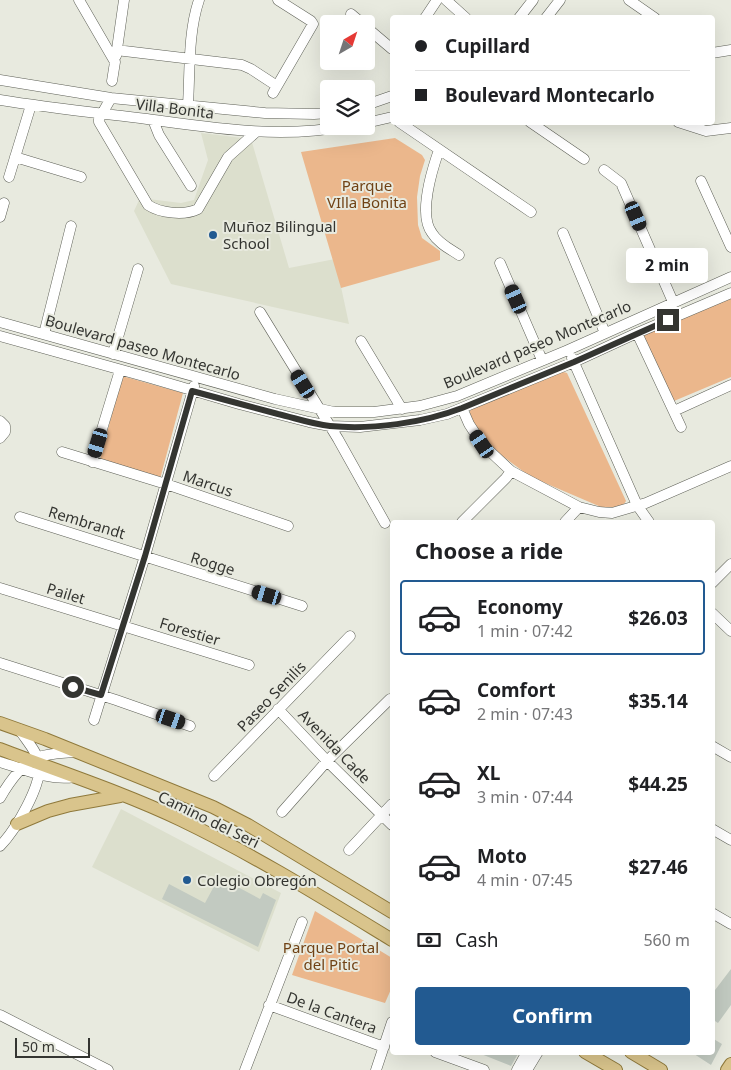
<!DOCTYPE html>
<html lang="en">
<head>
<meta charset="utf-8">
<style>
	body { margin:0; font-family:"Noto Sans",sans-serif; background:#f6f6f6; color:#202124; height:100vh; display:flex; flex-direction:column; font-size:19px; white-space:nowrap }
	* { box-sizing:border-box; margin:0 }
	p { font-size:16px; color:#757577 }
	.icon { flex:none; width:28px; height:28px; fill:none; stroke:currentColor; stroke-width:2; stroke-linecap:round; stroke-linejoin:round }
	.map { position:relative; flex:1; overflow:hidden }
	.details { position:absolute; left:390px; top:520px; width:325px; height:535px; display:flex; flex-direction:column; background:#fff; border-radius:5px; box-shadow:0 5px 20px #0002 }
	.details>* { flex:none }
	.guide { position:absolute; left:390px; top:15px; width:325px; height:110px; border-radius:5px; box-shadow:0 5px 20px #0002; display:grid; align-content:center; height:110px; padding:0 25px; background:#fff }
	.needle { width:32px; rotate:39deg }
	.buttons { position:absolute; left:320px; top:15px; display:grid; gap:10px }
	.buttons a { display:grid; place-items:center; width:55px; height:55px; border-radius:5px; background:#fff; box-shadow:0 5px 20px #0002; font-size:25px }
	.scale { position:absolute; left:15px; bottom:12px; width:75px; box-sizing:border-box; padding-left:5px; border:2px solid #343531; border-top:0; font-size:14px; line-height:18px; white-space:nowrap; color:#343531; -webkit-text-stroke:4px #e8eadf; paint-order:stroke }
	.end { position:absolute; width:22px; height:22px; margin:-11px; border:6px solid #343531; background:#fff; box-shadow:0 0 0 2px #fff }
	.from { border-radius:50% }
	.bubble { position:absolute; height:35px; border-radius:5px; background:#fff; box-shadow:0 5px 20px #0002; font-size:16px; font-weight:700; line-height:35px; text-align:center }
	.car { position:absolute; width:15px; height:30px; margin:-15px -8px; border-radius:6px; box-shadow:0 0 4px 1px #0007; background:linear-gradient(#222 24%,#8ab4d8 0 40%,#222 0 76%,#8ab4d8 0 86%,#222 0) }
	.guide b { display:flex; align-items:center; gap:18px; height:48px; font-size:19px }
	.guide b+b { border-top:1px solid #e0e0e0 }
	.guide i { width:12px; height:12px; background:#202124 }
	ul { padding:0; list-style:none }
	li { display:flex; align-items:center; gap:15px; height:75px; margin:0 10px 8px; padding:0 15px; border:2px solid transparent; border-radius:5px }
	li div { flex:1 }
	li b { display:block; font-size:19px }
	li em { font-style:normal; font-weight:700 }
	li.current { border-color:#225a91 }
	li>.icon { width:45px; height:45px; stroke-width:1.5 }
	h2 { padding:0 25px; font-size:22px; line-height:60px }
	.pay { display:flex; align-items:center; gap:12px; height:55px; padding:0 25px; font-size:19px }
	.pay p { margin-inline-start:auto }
	.cta { display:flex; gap:10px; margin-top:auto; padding:10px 25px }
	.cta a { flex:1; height:58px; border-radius:5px; background:#225a91; color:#fff; font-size:20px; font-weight:700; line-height:58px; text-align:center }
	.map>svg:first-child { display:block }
	.built { fill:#dcdfcd }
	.green { fill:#ebb78c }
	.building { fill:#c2cac1 }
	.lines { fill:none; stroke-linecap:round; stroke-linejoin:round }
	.minor-casing { stroke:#5e6057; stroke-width:11 }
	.major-casing { stroke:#8f793b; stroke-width:14 }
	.minor { stroke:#fff; stroke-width:10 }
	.major { stroke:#d9c48c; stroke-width:12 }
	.route { stroke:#343531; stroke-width:6 }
	.poi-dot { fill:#225a91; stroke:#e8eadf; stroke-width:2 }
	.labels { text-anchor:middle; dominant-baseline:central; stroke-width:4; stroke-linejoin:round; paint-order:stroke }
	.street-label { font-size:15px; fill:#343531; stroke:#e8eadf }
	.park-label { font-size:15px; fill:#704215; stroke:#e8eadf }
	.poi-label { font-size:15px; fill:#343531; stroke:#e8eadf; text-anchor:start }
</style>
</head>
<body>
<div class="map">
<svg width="731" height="1070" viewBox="0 0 731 1070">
	<rect width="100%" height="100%" fill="#e8eadf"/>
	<path class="built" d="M201,133L251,139L289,268L335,259L349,324L171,284L134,211L140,198L181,203L194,200L208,160Z
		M121,809L281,893L259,952L92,867Z"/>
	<path class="green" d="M395,138L422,155L425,160L420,176L417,197L418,225L422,238L440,251V260L341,288L301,152Z
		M731,297V377L674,401L669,400L641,338L645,332Z
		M560,371L567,373L626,501L622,507H601L531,477L486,444L468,418L471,408Z
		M122,376L183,393L160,479L100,459Z
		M315,911L392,958V987L385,1003L292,975Z"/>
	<path class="building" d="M219,877L260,899L263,893L276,900L258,947L162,899L169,884L205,903Z
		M731,969V1005L718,1023L712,1019V994Z
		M712,1038L722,1044L711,1065L691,1052H712Z
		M476,1052H519L511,1066Z"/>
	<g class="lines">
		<g class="minor-casing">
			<path id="minor" d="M79,0L115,62L112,81
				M446,0L466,18
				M629,0L655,18
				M351,14L363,24
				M425,18L437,0
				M519,18L533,0
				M546,18L560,0
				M366,27L392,49
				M116,50L242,65L251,69L277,86
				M712,53L731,50
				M116,56L124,0
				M0,80L111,98L265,113L314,114L329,113
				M273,93L313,24L311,21L278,0
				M111,98L99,119V122L148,205C160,213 184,216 198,209L228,157L256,132
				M0,100C49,108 98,113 147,119C214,128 280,139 347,126
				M188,105C190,72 188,32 199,0
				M366,105L392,96
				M153,120L159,135L191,186
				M399,122L531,212
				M530,122L584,159
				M678,122L706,131L731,128
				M366,123L392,117
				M439,150C432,170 418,215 432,233C438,243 450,249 459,255
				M15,157L81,177
				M604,170L621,183L673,302
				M9,177L31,105
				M701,181L731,247
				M0,217L4,203
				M563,233L605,333
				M500,263L542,360
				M260,312L338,439L385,523
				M0,322L275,399L334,412H374L420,406L457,396L568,350L731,277
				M637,333L681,427
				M44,334L71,226
				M0,336L147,377L239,404L309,422L330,426L360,427L420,420L447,414L574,362L637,333L731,293
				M361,341L402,409
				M113,354L138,269
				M572,358L637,505L649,522
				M462,408L469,424L482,444L511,471L579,507L599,512L612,513L646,503L731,466
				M674,411L731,385
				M0,421L5,426V432L0,438
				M62,452L166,484L288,526
				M92,462L120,370
				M20,517L302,606
				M462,522L506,478L511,471
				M565,522L579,507
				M712,583L731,564
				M0,588L249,665
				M712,613L731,631
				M0,663L116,700L190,726
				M278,709L327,761L392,825
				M94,720L145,556L194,386
				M712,746L731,757
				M0,762C24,769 49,781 74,777
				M214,776L350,636
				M0,798C8,784 21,765 36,758C48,753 63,753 75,752
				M282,812L327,761L390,699
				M712,829L731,840
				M0,846C15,831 43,784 39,763C37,751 25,739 19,729
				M349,850L392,804
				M712,913L731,924
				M269,1005L384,1047
				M0,1015L108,1070
				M435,1052L484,1070
				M245,1070L302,922
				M376,1070L392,1022
				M517,1070L527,1052
				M527,1070L538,1052"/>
		</g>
		<g class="major-casing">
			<path id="major" d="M0,723L45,739L213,807L248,825L392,912
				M0,749C60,772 122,792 181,820C254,855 323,898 392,940
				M17,824L48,811L70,805L120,796
				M585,1052L616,1070
				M631,1052L661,1070
				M727,1070L731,1064"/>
		</g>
		<use href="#minor" class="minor"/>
		<use href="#major" class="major"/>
	</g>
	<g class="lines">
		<path class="route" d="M73,687L101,695L145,556L192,391C221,399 249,406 278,414C295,418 312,424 330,426C372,430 423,423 462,408L574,362L668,320"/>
	</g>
	<g class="poi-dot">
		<circle cx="213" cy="235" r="5"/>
		<circle cx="187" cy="880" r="5"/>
	</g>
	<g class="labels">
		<g class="street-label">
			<text transform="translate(175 108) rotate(7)">Villa Bonita</text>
			<text transform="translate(537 344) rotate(-23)">Boulevard paseo Montecarlo</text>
			<text transform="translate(143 347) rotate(16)">Boulevard paseo Montecarlo</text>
			<text transform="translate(208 483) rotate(19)">Marcus</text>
			<text transform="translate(87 522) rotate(17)">Rembrandt</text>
			<text transform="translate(213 563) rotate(17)">Rogge</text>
			<text transform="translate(66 593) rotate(17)">Pailet</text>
			<text transform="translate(190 631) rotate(17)">Forestier</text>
			<text transform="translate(271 696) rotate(-46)">Paseo Senilis</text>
			<text transform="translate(335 746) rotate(46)">Avenida Cade</text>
			<text transform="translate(209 819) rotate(26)">Camino del Seri</text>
			<text transform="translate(332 1012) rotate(20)">De la Cantera</text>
		</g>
		<g class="park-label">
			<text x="367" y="185">Parque<tspan x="367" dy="17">VIlla Bonita</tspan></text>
			<text x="331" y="947">Parque Portal<tspan x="331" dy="17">del Pitic</tspan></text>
		</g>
		<g class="poi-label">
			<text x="223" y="226">Muñoz Bilingual<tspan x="223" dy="17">School</tspan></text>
			<text x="197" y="880">Colegio Obregón</text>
		</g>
	</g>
</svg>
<div class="buttons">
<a><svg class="needle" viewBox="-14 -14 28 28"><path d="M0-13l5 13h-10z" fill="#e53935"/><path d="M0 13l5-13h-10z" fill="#757577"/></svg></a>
<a><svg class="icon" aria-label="layers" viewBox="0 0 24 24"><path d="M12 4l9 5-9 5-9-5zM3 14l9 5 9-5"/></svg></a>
</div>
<div class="scale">50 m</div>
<i class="end from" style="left:73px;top:687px"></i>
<i class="end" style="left:668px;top:320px"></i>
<div class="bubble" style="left:626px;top:248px;width:82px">2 min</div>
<i class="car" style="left:636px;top:216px;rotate:157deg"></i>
<i class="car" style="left:516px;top:299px;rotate:336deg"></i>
<i class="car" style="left:303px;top:384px;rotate:328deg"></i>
<i class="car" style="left:98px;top:443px;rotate:197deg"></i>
<i class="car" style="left:482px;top:444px;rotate:326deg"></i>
<i class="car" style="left:267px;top:595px;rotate:287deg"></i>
<i class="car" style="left:171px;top:719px;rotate:109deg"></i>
<div class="guide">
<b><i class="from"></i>Cupillard</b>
<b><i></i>Boulevard Montecarlo</b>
</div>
<section class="details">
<h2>Choose a ride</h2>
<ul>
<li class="current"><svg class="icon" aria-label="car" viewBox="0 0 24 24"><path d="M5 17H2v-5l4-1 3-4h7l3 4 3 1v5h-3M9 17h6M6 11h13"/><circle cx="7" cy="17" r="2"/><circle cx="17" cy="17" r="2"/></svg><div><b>Economy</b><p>1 min · 07:42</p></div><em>$26.03</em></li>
<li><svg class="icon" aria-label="car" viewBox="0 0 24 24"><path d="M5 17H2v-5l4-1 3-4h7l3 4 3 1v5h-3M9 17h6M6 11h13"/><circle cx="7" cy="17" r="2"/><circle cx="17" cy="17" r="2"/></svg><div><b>Comfort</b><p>2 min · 07:43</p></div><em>$35.14</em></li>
<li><svg class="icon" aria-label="car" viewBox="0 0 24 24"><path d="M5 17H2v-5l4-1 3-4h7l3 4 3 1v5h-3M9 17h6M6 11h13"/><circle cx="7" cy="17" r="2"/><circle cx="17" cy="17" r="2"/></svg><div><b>XL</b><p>3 min · 07:44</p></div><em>$44.25</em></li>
<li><svg class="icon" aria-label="car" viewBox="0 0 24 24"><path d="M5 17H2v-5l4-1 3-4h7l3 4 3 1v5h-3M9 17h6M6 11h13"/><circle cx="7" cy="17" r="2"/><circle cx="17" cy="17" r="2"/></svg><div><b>Moto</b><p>4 min · 07:45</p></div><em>$27.46</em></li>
</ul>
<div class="pay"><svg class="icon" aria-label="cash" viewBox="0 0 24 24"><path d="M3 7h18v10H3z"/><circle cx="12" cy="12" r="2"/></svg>Cash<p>560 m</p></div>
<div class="cta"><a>Confirm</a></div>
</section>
</div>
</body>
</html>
